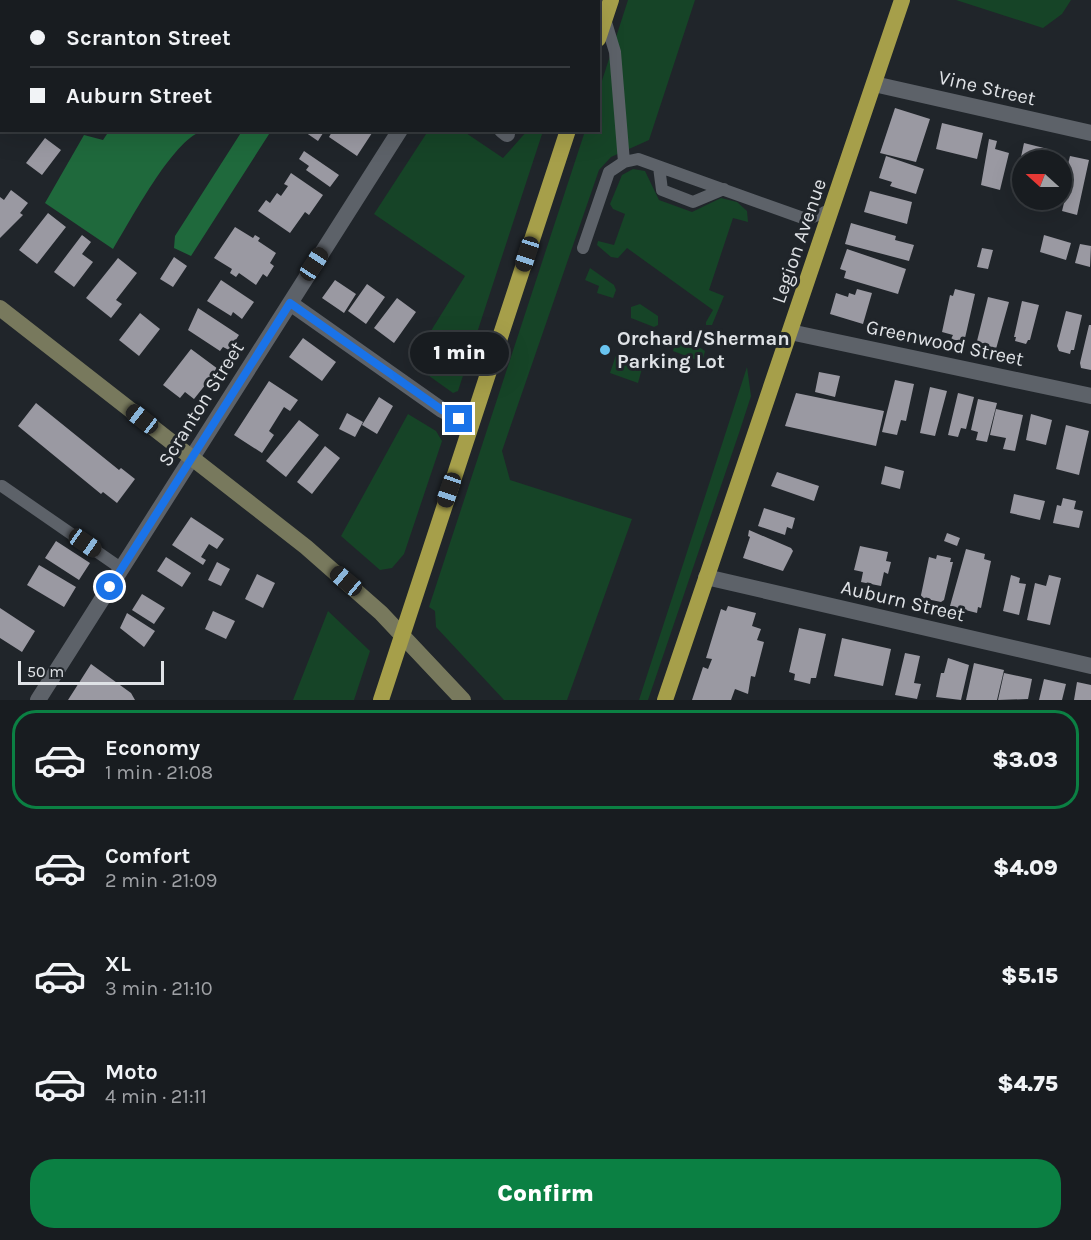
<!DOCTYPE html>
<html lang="en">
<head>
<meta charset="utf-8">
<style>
	body { margin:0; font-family:Karla,sans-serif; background:#25292d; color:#f1f3f6; height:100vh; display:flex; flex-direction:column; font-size:22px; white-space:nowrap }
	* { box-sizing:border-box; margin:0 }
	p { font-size:20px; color:#9fa1a5 }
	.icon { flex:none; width:33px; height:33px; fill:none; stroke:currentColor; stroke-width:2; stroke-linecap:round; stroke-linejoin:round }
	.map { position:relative; height:700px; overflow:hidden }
	.sheet { display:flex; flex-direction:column; background:#181c20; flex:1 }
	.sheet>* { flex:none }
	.guide { position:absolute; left:0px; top:0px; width:600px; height:132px; box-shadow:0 6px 24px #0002,0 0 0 2px #363a3e; display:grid; align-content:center; height:132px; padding:0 30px; background:#181c20 }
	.needle { width:39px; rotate:291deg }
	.fabs { position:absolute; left:1012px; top:150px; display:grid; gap:12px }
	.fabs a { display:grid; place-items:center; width:60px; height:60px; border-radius:50%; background:#181c20; box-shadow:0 6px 24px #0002,0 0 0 2px #363a3e; font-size:30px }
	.scale { position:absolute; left:18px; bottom:15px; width:146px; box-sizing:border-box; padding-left:6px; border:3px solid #dfe2e6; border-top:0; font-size:16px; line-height:21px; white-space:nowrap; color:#dfe2e6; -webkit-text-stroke:4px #20252a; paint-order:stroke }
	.end { position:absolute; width:27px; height:27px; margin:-14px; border:8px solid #1a73e8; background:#fff; box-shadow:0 0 0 3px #fff }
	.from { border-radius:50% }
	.bubble { position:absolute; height:42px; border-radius:21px; background:#181c20; box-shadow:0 6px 24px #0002,0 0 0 2px #363a3e; font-size:20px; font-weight:800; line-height:42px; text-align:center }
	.car { position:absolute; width:18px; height:36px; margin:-18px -9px; border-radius:8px; box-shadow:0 0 4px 2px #0007; background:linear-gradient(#222 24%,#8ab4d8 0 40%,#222 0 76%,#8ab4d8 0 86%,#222 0) }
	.guide b { display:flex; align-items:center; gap:21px; height:57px; font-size:22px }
	.guide b+b { border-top:2px solid #363a3e }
	.guide i { width:15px; height:15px; background:#f1f3f6 }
	ul { padding:10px 0 0; list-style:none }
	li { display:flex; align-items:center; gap:18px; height:99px; margin:0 12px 9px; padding:0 18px; border:3px solid transparent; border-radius:24px }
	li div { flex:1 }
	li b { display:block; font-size:22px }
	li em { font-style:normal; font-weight:800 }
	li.on { border-color:#0b8043 }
	li>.icon { width:54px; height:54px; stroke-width:1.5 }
	.cta { display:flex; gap:12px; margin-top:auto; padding:12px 30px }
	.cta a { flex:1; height:69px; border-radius:24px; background:#0b8043; color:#fff; font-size:24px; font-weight:800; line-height:69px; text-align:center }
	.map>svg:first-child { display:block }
	.green { fill:#164427 }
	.forest { fill:#1f693c }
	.building { fill:#9a99a2 }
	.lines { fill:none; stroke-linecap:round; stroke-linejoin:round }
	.service { stroke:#5d6269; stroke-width:12 }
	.minor { stroke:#5d6269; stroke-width:16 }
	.secondary { stroke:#78795d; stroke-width:16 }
	.trunk { stroke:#a69f4a; stroke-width:16 }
	.route { stroke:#1a73e8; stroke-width:8 }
	.poi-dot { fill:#69c4f0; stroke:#20252a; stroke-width:2 }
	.labels { text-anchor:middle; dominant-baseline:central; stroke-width:6; stroke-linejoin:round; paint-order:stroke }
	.street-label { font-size:20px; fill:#dfe2e6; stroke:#20252a }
	.poi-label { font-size:20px; font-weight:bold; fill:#dfe2e6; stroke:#20252a; text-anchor:start }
</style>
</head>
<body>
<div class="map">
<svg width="1091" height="700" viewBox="0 0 1091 700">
	<rect width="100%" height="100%" fill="#20252a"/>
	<path class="green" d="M628,0H695L649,140L611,157L599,170L502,451L510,480L632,519L567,700H504L436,627L435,611L429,607L585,131L598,130L599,90Z
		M956,0H1071L1062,14L1043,28Z
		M428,131H463L503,158L527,131H543L458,391L453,393L411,363L465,276L374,214Z
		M633,169L645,171L659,200L692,212L721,198L737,202L747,211L748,222L733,218L709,290L724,296L712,325H706V322L713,310L627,248L618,258L611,257L597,245L598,241L614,245L625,214L613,209L610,204L622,175Z
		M590,268L614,285L616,290L613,298L597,293L599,286L585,280Z
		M640,304L658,316V325L654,327L631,318V307Z
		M684,337L705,351L702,362L673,351L676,341Z
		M616,355L643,365L638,383L610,373Z
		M747,367L751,396L739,433L648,700H639Z
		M408,414L436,431L442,441L404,554L392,568L380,570L341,536Z
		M328,611L370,651L354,700H293Z"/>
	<path class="forest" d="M109,131H202C172,141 131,220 113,249L45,203L84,135L103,140Z
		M242,131H271L191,256L174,248L175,236Z"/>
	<path class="building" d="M895,108L930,119L916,162L880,153Z
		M942,123L983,133L977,159L936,149Z
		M302,130H325L318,141Z
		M333,130H374L357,156L329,137Z
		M45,138L61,150L42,175L26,163Z
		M989,139L997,141L995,149L1009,153L1000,190L981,185Z
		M1024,143L1048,149L1045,160H1023V187L1015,185Z
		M304,151L339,175L330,187L306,170L309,166L299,159Z
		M886,156L924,169L916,194L890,186L892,182L879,178Z
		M1070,156L1089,160L1077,215L1062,211L1064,203L1054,200H1062V175L1063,172H1066Z
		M291,173L323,195L309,215L305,212L290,233L258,211L266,200L270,203L277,193L281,196L288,186L284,184Z
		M11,190L28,203L20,213L23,215L0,238V197L4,200Z
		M870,191L912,202L907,224L864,212Z
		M48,213L66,227L37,264L19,250Z
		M851,223L896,236L895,240L914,245L909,261L845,244Z
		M235,227L253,238L255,235L260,238L258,241L276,253L270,263L274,266L267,277L263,274L256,285L239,273L236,277L230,273L232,269L214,258Z
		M82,235L91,242L82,254L93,262L74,287L54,272Z
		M1044,235L1071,243L1066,260L1040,252Z
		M1080,244L1091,246L1090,267L1075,263Z
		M982,248L993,250L988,269L977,267Z
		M847,249L906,269L898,294L844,278L846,271L840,269Z
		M174,257L187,266L173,287L160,279Z
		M118,258L137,273L116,300L122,304L111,318L86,298Z
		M221,280L254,302L242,319L233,312L231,316L207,301Z
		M335,280L356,294L344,313L322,298Z
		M367,284L385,297L366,324L348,311Z
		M857,289L872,293L863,324L830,314L836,293L848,297L849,293L855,295Z
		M955,289L975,294L965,338L961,337L960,341L951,339L953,335L942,332L950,295L953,296Z
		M988,297L1009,302L996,349L977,341Z
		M397,298L416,312L394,343L374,328Z
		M1022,301L1039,305L1030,340H1028L1026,344L1015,341L1016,337H1014Z
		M198,308L239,335L229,350L223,347L220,351L188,330Z
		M1066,311L1082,315L1074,350H1071L1070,354L1059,351L1057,346Z
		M140,313L160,329L139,356L119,340Z
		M1089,325H1091V370L1081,368L1080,363Z
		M303,338L336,362L322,381L289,357Z
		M191,349L218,369L194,399L185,392L180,398L163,385Z
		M819,372L840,376L835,397L815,392Z
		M895,380L914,384L906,421L901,420L897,435L882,432Z
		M269,381L298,400L290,411L284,407L269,431L274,435L262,453L234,435Z
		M930,387L947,391L935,436L920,433Z
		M796,393L884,411L876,446L785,426Z
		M958,393L974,397L966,429L961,428L958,437L948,435Z
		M379,397L393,406L377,434L362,425Z
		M978,399L997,403L987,442L976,440L978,432L971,430Z
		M36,403L119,470L121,468L135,479L117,503L103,492L101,494L18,426Z
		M996,409L1023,415L1015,451L1003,449L1006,438L990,435Z
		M347,413L363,422L355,437L339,429Z
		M1031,414L1052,420L1046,445L1026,440Z
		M299,420L319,435L286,477L266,461Z
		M1066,425L1089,431L1079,475L1056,469Z
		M325,446L340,458L312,494L297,482Z
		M885,466L904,471L900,489L881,484Z
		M777,472L819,486L814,501L771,486Z
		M1014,494L1045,501L1040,520L1010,513Z
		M1063,498L1076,501L1074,509L1083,511L1079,528L1053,523L1057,505L1061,506Z
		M764,508L795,518L792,529L787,527L785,535L758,526Z
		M191,517L224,539L217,549L209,544L201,557L206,560L203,565L172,545Z
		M749,530L791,548L793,551L783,571L743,558L750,537L748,536Z
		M947,533L960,538L957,546L944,541Z
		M56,541L90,563L79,580L45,558Z
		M860,546L888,552L886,561L891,562L888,574L884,572L881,586L861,582L863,572L854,570Z
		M966,549L985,554L984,559L991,561L981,608L978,607L977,613L950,606Z
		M937,555L951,558L950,562H953L944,600L941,602L922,598L921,595L929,557L936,559Z
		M166,557L191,573L182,587L157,571Z
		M217,562L230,569L221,586L208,580Z
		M39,565L76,587L64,607L27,585Z
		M257,574L275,583L263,608L245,599Z
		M1011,575L1020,578L1019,583L1026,584L1019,615L1003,611Z
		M1049,575L1061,578L1050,625L1027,620L1035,583L1046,586Z
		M142,594L165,608L154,624L132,610Z
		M728,606L756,613L752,626L761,629L757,640L764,642L755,677L751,676L748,694L735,689L731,700H692L703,667L708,669L712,659L706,658L721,609L726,611Z
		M0,608L35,631L22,652L0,638Z
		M213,611L235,621L226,639L205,629Z
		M127,613L155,631L144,647L120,628Z
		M799,628L826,634L816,678H811L810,684L794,680L795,674L789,672Z
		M842,638L891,649L883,686L834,676Z
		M905,653L920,656L914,683L921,684L917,699L895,695Z
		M948,658L969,665L961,700L936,697L941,673H944Z
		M974,663L1004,670L997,700H966Z
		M91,664L131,693L135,700H68Z
		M1004,673L1032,679L1028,699L998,700Z
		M1044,679L1066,684L1062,700H1039Z
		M1077,682L1091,685V700H1074Z"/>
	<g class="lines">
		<path class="service" d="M624,162L638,159L803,218L808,219L832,209
			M659,167L662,190L693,202L724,189
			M583,248L609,172L624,162L615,52L605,19
			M2,486L122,569"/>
		<path class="minor" d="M322,0L324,2
			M485,2L486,0
			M874,84L1091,133
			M502,130L507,134
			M290,303L442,410L471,425
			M790,332L1091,396
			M706,577L1091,666
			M38,700L400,130"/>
		<path class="secondary" d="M0,308L306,547L381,613L463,700"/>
		<path class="trunk" d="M598,39L611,0
			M381,700L568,130
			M665,700L902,0"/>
	</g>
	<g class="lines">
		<path class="route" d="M110,587L290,303L442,410L459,419"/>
	</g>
	<circle class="poi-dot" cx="605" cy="350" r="6"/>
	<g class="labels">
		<g class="street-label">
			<text transform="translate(987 88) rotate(13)">Vine Street</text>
			<text transform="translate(799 241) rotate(-71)">Legion Avenue</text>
			<text transform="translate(945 343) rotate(12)">Greenwood Street</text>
			<text transform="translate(201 404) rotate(-58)">Scranton Street</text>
			<text transform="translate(903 601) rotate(13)">Auburn Street</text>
		</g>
		<g class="poi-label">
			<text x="617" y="338">Orchard/Sherman<tspan x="617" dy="23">Parking Lot</tspan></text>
		</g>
	</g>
</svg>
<div class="fabs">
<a><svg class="needle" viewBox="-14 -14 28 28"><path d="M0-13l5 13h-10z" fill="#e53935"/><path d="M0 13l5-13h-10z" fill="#9fa1a5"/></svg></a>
</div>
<div class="scale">50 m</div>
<i class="end from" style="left:110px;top:587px"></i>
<i class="end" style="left:459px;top:419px"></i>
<div class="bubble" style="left:410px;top:332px;width:99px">1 min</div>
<i class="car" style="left:527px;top:254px;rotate:198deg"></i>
<i class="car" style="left:314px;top:264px;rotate:33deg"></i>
<i class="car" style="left:142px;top:419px;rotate:308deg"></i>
<i class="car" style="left:449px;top:490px;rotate:199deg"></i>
<i class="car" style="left:85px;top:543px;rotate:125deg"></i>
<i class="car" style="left:346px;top:581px;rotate:310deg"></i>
<div class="guide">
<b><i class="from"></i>Scranton Street</b>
<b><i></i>Auburn Street</b>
</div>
</div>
<section class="sheet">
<ul>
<li class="on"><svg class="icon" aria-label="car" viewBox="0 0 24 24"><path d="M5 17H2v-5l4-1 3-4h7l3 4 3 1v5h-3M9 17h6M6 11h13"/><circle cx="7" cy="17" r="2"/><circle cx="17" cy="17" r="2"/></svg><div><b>Economy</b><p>1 min · 21:08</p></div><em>$3.03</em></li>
<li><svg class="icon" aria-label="car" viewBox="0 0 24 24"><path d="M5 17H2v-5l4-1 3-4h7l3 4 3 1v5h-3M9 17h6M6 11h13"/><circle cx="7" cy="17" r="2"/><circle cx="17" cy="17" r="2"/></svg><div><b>Comfort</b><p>2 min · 21:09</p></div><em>$4.09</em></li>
<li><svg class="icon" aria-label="car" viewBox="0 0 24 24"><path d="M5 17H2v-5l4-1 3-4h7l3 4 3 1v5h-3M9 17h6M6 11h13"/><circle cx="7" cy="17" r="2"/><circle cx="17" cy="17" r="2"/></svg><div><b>XL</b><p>3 min · 21:10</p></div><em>$5.15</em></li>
<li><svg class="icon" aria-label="car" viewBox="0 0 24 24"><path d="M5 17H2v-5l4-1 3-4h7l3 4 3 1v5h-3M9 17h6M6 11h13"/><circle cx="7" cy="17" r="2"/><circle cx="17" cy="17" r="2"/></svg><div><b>Moto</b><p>4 min · 21:11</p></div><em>$4.75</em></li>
</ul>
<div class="cta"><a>Confirm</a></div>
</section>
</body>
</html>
